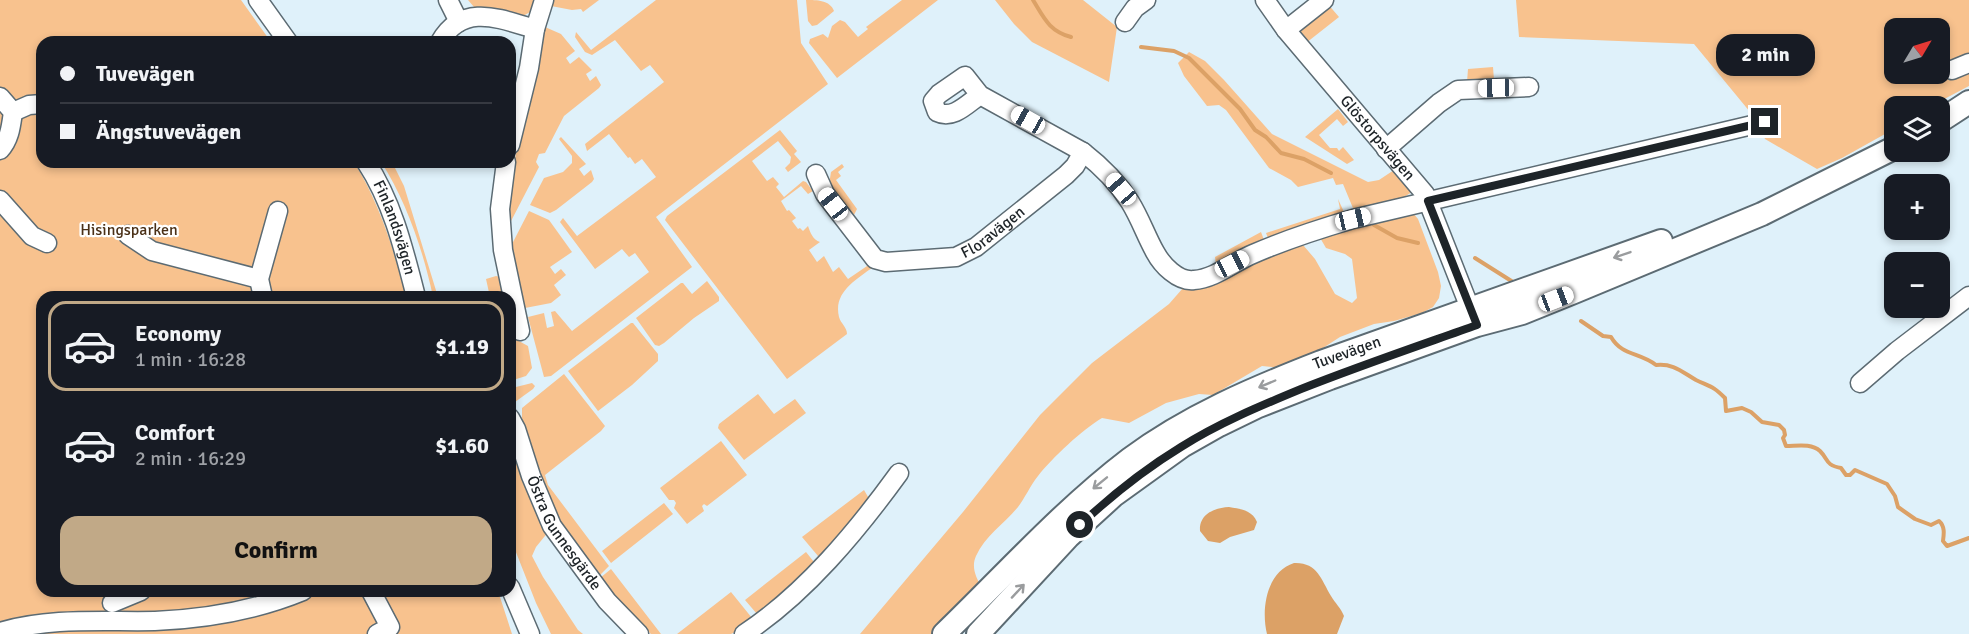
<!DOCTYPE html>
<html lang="en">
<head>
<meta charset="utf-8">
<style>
	body { margin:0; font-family:Signika,sans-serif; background:#242831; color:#f1f3f6; height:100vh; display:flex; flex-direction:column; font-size:22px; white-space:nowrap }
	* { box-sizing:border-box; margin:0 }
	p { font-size:20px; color:#9ea1a6 }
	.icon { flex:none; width:33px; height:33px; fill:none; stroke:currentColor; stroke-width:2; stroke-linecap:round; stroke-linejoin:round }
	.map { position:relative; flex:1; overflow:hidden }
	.sheet { position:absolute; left:36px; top:291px; width:480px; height:306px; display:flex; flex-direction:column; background:#171b24; border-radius:18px; box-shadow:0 3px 9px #0003 }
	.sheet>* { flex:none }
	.top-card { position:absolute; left:36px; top:36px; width:480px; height:132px; border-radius:18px; box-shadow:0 3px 9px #0003; display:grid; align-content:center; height:132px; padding:0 24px; background:#171b24 }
	.needle { width:39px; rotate:52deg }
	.tools { position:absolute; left:1884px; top:18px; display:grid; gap:12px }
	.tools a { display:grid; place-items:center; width:66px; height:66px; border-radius:12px; background:#171b24; box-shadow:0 3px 9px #0003; font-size:30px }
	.end { position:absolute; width:27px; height:27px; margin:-14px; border:8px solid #1e2428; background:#fff; box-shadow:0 0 0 3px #fff }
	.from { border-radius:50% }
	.bubble { position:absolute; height:42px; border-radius:18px; background:#171b24; box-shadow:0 3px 9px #0003; font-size:20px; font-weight:700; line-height:42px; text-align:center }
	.car { position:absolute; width:18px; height:36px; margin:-18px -9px; border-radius:8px; box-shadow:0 0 4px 2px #0007; background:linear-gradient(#fff 24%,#345 0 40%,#fff 0 76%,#345 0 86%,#fff 0) }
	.top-card b { display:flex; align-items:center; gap:21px; height:57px; font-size:22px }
	.top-card b+b { border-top:2px solid #363941 }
	.top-card i { width:15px; height:15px; background:#f1f3f6 }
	ul { padding:10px 0 0; list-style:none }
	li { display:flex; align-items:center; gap:18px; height:90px; margin:0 12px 9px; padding:0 12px; border:3px solid transparent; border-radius:18px }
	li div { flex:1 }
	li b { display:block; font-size:22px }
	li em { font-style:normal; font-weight:700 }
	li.selected { border-color:#c1a987 }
	li>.icon { width:54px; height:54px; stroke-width:1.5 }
	.button { display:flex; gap:12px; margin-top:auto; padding:12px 24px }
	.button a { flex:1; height:69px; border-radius:18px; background:#c1a987; color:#111; font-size:24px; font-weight:700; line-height:69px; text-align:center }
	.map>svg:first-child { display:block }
	.green { fill:#f8c28e; fill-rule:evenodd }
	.water { fill:#dca166 }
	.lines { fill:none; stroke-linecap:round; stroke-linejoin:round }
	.stream { stroke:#dca166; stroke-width:4 }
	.minor-casing { stroke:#5c6b73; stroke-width:21 }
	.major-casing { stroke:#5c6b73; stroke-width:26 }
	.minor { stroke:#fff; stroke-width:18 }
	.major { stroke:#fff; stroke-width:22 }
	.oneway { stroke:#9a9c9e }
	.route { stroke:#1e2428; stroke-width:8 }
	.labels { text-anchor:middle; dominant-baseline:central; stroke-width:4.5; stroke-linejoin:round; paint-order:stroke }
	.street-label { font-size:16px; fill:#1e2428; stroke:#fff }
	.park-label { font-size:16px; fill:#4a3017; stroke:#fff }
</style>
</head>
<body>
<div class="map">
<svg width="1969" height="634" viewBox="0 0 1969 634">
	<rect width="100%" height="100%" fill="#dff1fa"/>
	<path class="green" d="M0,0H241L271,42H42V162H354C380,204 394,250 406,297H42V591H498L512,634H0Z
		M468,0H536L532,11L523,16L497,9L474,7Z
		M553,0H599L583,12L581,9L572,10L551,6Z
		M656,0H797L801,43L828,84L656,217L692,267L551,376L544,377L528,317L544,313L547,328L554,326L551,312L555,311L572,331L649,272L635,253L629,257L622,249L595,269L560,222L563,218L577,236L656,177L642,159L635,164L630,157L628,158L609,134L587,151L585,144L664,82L650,65L641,71L615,40L592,55L585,52L575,37L576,32L591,50Z
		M806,0C817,0 830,0 834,11L817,25L812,26L808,21Z
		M902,0H938L837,78L809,43L810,39L823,34L828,38L832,26L840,20L845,22L858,37L868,29L866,27Z
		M995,0H1083L1117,27L1109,82L1032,42L1014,24Z
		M1516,0H1969V86L1931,106H1894V129L1842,158L1817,169L1765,139L1755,118L1694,44L1519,37ZM1894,28H1940V74H1894Z
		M1327,3L1339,17L1306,43L1301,37L1300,27Z
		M545,27L561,34L575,51L566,58L570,64L579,57L592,70L586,74L590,81L596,76L601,85L599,88L564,116L545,153L539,154L536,162L539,167L509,225L510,180Z
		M1189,52L1205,61L1224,80L1272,134L1368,182L1379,180L1394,170L1412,192L1401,199L1355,213L1343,184L1336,185L1333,178L1298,187L1291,180L1269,168L1226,110L1219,105L1207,106L1204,102L1184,76L1178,63Z
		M1493,67L1494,80L1467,82L1468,69Z
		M1338,109L1348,122L1343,126L1337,119L1319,135L1330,148H1337L1339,151L1343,147L1354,160L1347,164L1305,137Z
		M780,130L797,151L794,154L801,162L788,172L785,168L790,163L791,157L778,141L752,161L767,181L773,177L779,184L776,187L784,197L803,181L806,182L813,191L808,194L801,186L781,201L787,211L789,210L796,218L792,221L798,229L800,228L803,231L808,226C810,232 813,240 820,242L809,250L817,262L824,256L833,272L839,267L848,279L870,264L873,267C856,280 833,292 839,317C841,324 847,327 847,334L787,379L665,220L667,216Z
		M561,137L586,164L579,169L584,176L591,170L594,179L592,182L556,210L550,213L530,205L544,178L563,172L572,163V156L559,139Z
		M381,162H392L404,186L438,297H433C424,253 406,200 381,162Z
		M842,164L844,167L838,172L841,176L836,180L857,209L853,217L828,191L831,172Z
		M1338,199L1344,212L1268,238L1266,233L1340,209Z
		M529,211L549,220L572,252L550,267L555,274L561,269L566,275L554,285L561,295L551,303L525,308L511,246Z
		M1413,213L1418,219L1438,272L1441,286L1439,298L1433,307L1422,313L1394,321L1374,324L1340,337L1309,357L1281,368L1262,366L1213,395L1199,394L1166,403L1129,423L1102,418C1083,429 1052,458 1038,476C1030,486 1025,498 1018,507C1004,524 985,536 976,556C971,567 976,577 981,586L932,634H860L963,512L1040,415L1092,363L1169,304L1183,288L1292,243L1303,245L1315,259L1335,294L1352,303L1357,298L1352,259L1345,254L1326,248L1319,236Z
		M1261,232L1264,240L1216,265L1215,257Z
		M496,276L500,277L507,297H490L486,279Z
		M707,281L719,297V301L694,318L664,343L659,346L655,345L636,318L681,283H683L692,294Z
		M631,323H633L658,354V361L632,385L598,411L568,371Z
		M517,340L528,346L532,368L526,376L510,381V342Z
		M564,374L605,426L601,431L545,475L548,485L609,566L599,576L564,529L550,502L539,475L522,418V408Z
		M532,383L535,386L533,389L515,402L512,388Z
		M758,394L774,414L795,399L806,413L744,460L718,428L719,424Z
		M721,441L747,475L707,506L704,504L702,506L704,511L687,524L674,508L676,503L674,500H669L660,488Z
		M510,442L549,531L536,547L532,556L543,577L578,630L583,634H551L536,603L510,537Z
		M864,490L871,502L819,557L818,556L802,537Z
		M664,503L673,514L611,563L602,551Z
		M806,552L814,562L796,584L757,614L745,600Z
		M611,569L661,634H651C632,617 615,598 600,578Z
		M731,592L752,618L741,629L731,634H677Z"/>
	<path class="water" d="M1229,507C1241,509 1252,510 1257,522L1254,530L1230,537L1220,543L1208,541L1200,531C1199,514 1214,508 1229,507Z
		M1294,563C1317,562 1321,579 1331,596C1335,603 1341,608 1344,616L1337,634H1267C1261,610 1266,572 1294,563Z"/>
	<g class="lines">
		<path class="stream" d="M1033,0C1044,18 1049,31 1071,37
			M1141,47L1174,51L1189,58L1240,109L1255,130L1266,137L1281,153L1304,159L1331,173
			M1374,225L1397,238L1418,243
			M1475,258L1513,282
			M1581,321L1603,336L1611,337C1622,356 1639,352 1656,365C1673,363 1682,372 1696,380C1711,387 1713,386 1725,398L1726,411L1742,408L1751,412L1762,422L1779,425L1784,430L1785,435L1783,438L1786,446C1797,446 1811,443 1820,451C1829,460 1825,465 1841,468L1846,475H1850L1855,470L1887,484L1895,496L1898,507L1915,519L1931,525L1939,521C1945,526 1944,534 1943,541L1947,546L1969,538"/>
		<g class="minor-casing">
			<g id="minor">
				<path d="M258,0L288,42"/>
				<path d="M448,0L459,22"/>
				<path id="s1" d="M1265,0L1286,30L1425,194L1475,321"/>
				<path d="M1125,22L1135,8L1146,0"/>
				<path d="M1286,30L1324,0"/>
				<path d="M440,42C463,2 500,19 535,29"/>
				<path d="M1952,70L1969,63"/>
				<path d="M980,95L965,76L939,94L933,101L937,112C953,120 967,104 980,95L1083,152C1101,166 1118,183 1130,202C1140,218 1146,236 1155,252C1162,265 1178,282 1194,280C1214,279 1234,262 1253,254C1285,240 1319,229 1353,219L1765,122"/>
				<path d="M0,97L13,112C11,126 10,139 0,150"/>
				<path d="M13,112L29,105L42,104"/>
				<path d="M510,145L529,68L535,29L544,0"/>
				<path d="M1386,149L1439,103L1458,90L1529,87"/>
				<path id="s2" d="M366,162C393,203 404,250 416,297"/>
				<path d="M506,162L500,209L503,250L520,331"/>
				<path id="s3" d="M816,174L825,194L875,259L886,262L956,257L976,247L1066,175L1075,166L1083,152"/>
				<path d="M0,200L32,236L47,243"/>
				<path d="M128,235L152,251L259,279"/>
				<path d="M263,297L259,279L278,211"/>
				<path d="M1860,383L1897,351L1969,296"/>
				<path id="s4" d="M510,418L516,429L531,476L552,526L607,601L639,634"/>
				<path d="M510,587L530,634"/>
				<path d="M371,591L390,627L377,634"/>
				<path d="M112,603L141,591"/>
				<path d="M0,632C51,617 103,622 155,621C205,619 257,610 303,591"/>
				<path d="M744,634C805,594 857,531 899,473"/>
			</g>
		</g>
		<g class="major-casing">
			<g id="major">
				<path d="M1940,121L1969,102"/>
				<path id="s5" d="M944,634C1005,575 1063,510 1130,459C1188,416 1254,388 1321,362L1661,241"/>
				<path d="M978,634L1068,537L1114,495L1182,446L1219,425L1256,407L1330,378L1477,325L1522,313L1574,292L1762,214L1894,148"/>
			</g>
		</g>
		<use href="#minor" class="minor"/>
		<use href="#major" class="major"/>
	</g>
	<defs><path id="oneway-shaft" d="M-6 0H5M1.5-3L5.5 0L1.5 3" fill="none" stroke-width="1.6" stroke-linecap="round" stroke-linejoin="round" transform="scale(1.5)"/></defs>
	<g class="oneway">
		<use href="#oneway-shaft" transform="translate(1622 255) rotate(161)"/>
		<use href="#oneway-shaft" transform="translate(1267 384) rotate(157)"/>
		<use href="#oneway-shaft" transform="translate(1100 483) rotate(141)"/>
		<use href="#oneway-shaft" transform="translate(1018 591) rotate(-47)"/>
	</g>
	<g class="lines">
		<path class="route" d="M1080,525C1111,496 1145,469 1181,447C1219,423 1260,406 1301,389C1359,366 1418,346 1477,325L1428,201L1765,122"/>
	</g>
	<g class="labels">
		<g class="street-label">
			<text stroke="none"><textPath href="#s1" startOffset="178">Glöstorpsvägen</textPath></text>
			<text stroke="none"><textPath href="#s2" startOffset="72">Finlandsvägen</textPath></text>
			<text stroke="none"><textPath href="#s3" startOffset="230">Floravägen</textPath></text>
			<text stroke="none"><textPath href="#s5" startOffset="498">Tuvevägen</textPath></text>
			<text stroke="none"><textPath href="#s4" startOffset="128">Östra Gunnesgärde</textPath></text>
		</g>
		<g class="park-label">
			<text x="129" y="230">Hisingsparken</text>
		</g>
	</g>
</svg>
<div class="tools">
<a><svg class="needle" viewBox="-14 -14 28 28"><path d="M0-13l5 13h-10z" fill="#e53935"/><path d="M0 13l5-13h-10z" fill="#9ea1a6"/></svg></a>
<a><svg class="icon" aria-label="layers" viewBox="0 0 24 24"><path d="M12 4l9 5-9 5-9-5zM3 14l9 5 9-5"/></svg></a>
<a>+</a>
<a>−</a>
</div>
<i class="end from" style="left:1080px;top:525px"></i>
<i class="end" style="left:1765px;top:122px"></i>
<div class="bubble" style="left:1716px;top:34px;width:99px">2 min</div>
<i class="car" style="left:1496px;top:88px;rotate:269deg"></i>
<i class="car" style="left:1028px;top:120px;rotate:299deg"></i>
<i class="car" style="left:1121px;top:189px;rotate:319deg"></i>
<i class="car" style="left:833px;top:204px;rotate:322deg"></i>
<i class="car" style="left:1353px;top:219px;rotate:77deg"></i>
<i class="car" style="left:1232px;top:264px;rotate:63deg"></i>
<i class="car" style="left:1556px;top:299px;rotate:69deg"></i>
<div class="top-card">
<b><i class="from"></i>Tuvevägen</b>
<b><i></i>Ängstuvevägen</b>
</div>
<section class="sheet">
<ul>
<li class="selected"><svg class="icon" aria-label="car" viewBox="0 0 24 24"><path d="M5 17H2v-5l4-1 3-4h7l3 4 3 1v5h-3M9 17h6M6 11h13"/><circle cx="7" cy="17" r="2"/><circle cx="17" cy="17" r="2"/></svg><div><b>Economy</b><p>1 min · 16:28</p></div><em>$1.19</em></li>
<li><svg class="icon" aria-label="car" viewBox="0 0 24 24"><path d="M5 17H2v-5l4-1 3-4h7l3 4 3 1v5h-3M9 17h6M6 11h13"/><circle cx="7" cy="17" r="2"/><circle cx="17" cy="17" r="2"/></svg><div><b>Comfort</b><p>2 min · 16:29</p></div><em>$1.60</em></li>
</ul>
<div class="button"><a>Confirm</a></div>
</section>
</div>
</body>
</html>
